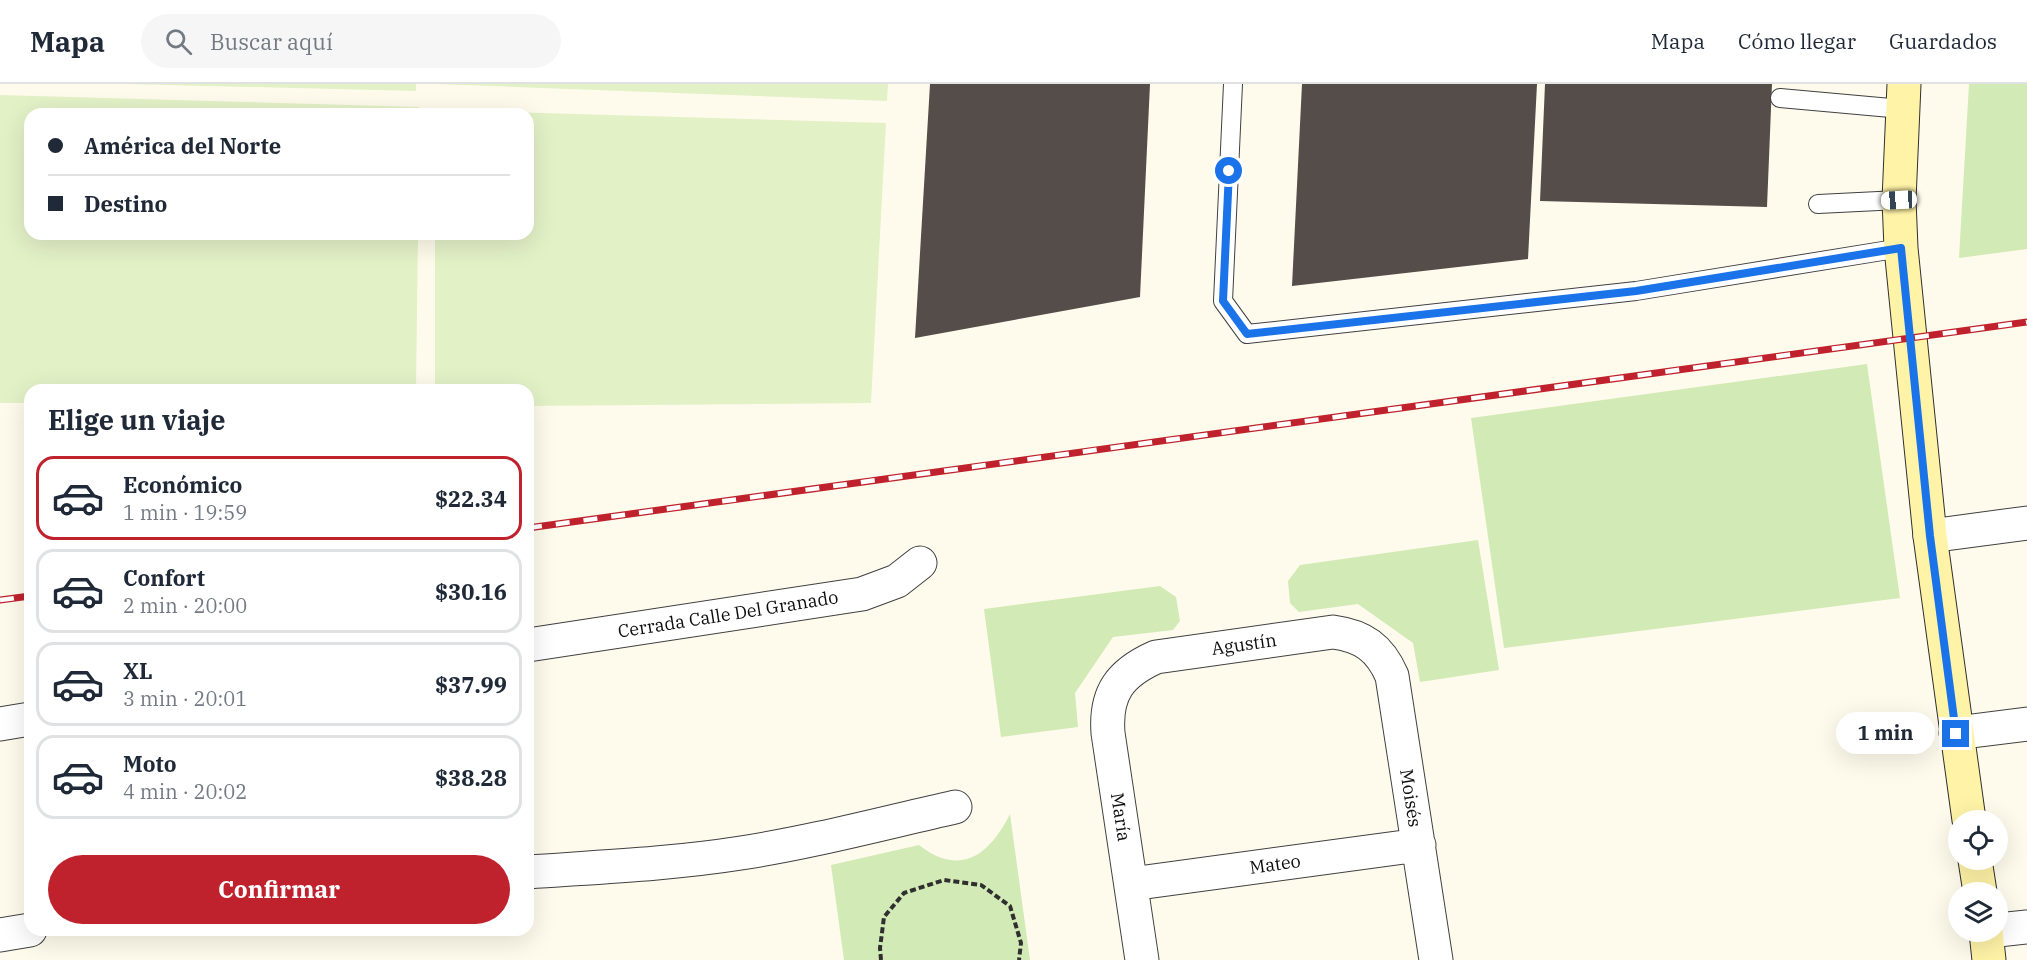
<!DOCTYPE html>
<html lang="es">
<head>
<meta charset="utf-8">
<style>
	body { margin:0; font-family:"IBM Plex Serif",serif; background:#f6f6f7; color:#1f2937; height:100vh; display:flex; flex-direction:column; font-size:22px; white-space:nowrap }
	* { box-sizing:border-box; margin:0 }
	p { font-size:20px; color:#747a83 }
	.icon { flex:none; width:33px; height:33px; fill:none; stroke:currentColor; stroke-width:2; stroke-linecap:round; stroke-linejoin:round }
	.map { position:relative; flex:1; overflow:hidden }
	.side { position:absolute; left:24px; top:300px; width:510px; height:552px; display:flex; flex-direction:column; background:#fff; border-radius:18px; box-shadow:0 6px 24px #0002 }
	.side>* { flex:none }
	.guide { position:absolute; left:24px; top:24px; width:510px; height:132px; border-radius:18px; box-shadow:0 6px 24px #0002; display:grid; align-content:center; height:132px; padding:0 24px; background:#fff }
	.buttons { position:absolute; left:1948px; top:726px; display:grid; gap:12px }
	.buttons a { display:grid; place-items:center; width:60px; height:60px; border-radius:50%; background:#fff; box-shadow:0 6px 24px #0002; font-size:30px }
	.end { position:absolute; width:27px; height:27px; margin:-14px; border:8px solid #1a73e8; background:#fff; box-shadow:0 0 0 3px #fff }
	.from { border-radius:50% }
	.bubble { position:absolute; height:42px; border-radius:21px; background:#fff; box-shadow:0 6px 24px #0002; font-size:20px; font-weight:700; line-height:42px; text-align:center }
	.car { position:absolute; width:18px; height:36px; margin:-18px -9px; border-radius:8px; box-shadow:0 0 4px 2px #0007; background:linear-gradient(#fff 24%,#345 0 40%,#fff 0 76%,#345 0 86%,#fff 0) }
	.guide b { display:flex; align-items:center; gap:21px; height:57px; font-size:22px }
	.guide b+b { border-top:2px solid #e0e1e3 }
	.guide i { width:15px; height:15px; background:#1f2937 }
	ul { padding:0; list-style:none }
	li { display:flex; align-items:center; gap:18px; height:84px; margin:0 12px 9px; padding:0 12px; border:3px solid #e0e1e3; border-radius:18px }
	li div { flex:1 }
	li b { display:block; font-size:22px }
	li em { font-style:normal; font-weight:700 }
	li.on { border-color:#bf222d }
	li>.icon { width:54px; height:54px; stroke-width:1.5 }
	h2 { padding:0 24px; font-size:27px; line-height:72px }
	.button { display:flex; gap:12px; margin-top:auto; padding:12px 24px }
	.button a { flex:1; height:69px; border-radius:36px; background:#bf222d; color:#fff; font-size:24px; font-weight:700; line-height:69px; text-align:center }
	header { display:flex; align-items:center; gap:36px; box-sizing:border-box; height:84px; padding:0 30px; background:#fff; border-bottom:2px solid #e0e1e3 }
	header strong { font-size:28px }
	nav { display:flex; gap:33px; margin-inline-start:auto; font-size:21px }
	.search { width:420px; height:54px; background:#f6f6f7; display:flex; align-items:center; gap:15px; box-sizing:border-box; padding:0 21px; border-radius:33px; color:#747a83; font-size:22px }
	.map>svg:first-child { display:block }
	.green { fill:#d2eab5 }
	.pitch { fill:#e3f1c7 }
	.building { fill:#554d49 }
	.lines { fill:none; stroke-linecap:round; stroke-linejoin:round }
	.lane-casing { stroke:#404040; stroke-width:20 }
	.street-casing { stroke:#404040; stroke-width:35 }
	.secondary-casing { stroke:#2f2f2f; stroke-width:35 }
	.path { stroke:#2f2f2f; stroke-width:4; stroke-dasharray:6 3; stroke-linecap:butt }
	.lane { stroke:#fff; stroke-width:18 }
	.street { stroke:#fff; stroke-width:33 }
	.secondary { stroke:#fff3a7; stroke-width:33 }
	.rail-casing { stroke:#bf222d; stroke-width:7 }
	.rail { stroke:#fff; stroke-width:4.5; stroke-dasharray:14; stroke-linecap:butt }
	.route { stroke:#1a73e8; stroke-width:8 }
	.labels { text-anchor:middle; dominant-baseline:central; stroke-width:6; stroke-linejoin:round; paint-order:stroke }
	.street-label { font-size:18px; fill:#0d0d0d; stroke:#fff }
</style>
</head>
<body>
<header>
<strong>Mapa</strong>
<div class="search"><svg class="icon" aria-label="search" viewBox="0 0 24 24"><circle cx="10" cy="10" r="6"/><path d="M15 15l6 6"/></svg>Buscar aquí</div>
<nav><a>Mapa</a><a>Cómo llegar</a><a>Guardados</a></nav>
</header>
<div class="map">
<svg width="2027" height="876" viewBox="0 0 2027 876">
	<rect width="100%" height="100%" fill="#fffbec"/>
	<path class="green" d="M1969,0H2027V165L1959,174Z
		M1867,280L1900,514L1504,564L1471,334Z
		M1478,456L1499,586L1420,598L1413,559L1358,520L1299,528L1290,519L1288,497L1300,481Z
		M1160,502L1176,513L1180,537L1173,546L1113,553L1075,609L1078,643L1001,653L984,525Z
		M1010,730L1030,876H844L831,781L919,761C961,794 990,770 1010,730Z"/>
	<path class="pitch" d="M126,0H416V7Z
		M437,0H888L887,17Z
		M0,11L419,23V30H30V150H418L416,306H30V319H0Z
		M435,26L886,39L871,319L528,322V306H435V150H528V30H435Z"/>
	<path class="building" d="M930,0H1150L1140,213L915,254Z
		M1302,0H1537L1528,175L1292,202Z
		M1545,0H1772L1767,123L1540,117Z"/>
	<g class="lines">
		<g class="lane-casing">
			<path id="lane" d="M1233,0L1223,217L1247,250L1636,207L1901,164
				M1780,14L1902,25
				M1818,120L1899,116"/>
		</g>
		<g class="street-casing">
			<path id="street" d="M1930,452L2027,439
				M528,561L862,510L897,497L920,479
				M0,640L30,635
				M1956,649L2027,640
				M528,788C599,783 671,780 741,769C813,758 884,739 955,723
				M1131,800L1419,761
				M1998,846L2027,843
				M0,851L30,846
				M1142,876L1108,649C1105,609 1120,589 1156,573L1333,548C1363,552 1380,564 1392,592L1436,876"/>
		</g>
		<g class="secondary-casing">
			<path id="secondary" d="M1904,0L1899,116L1901,164L1930,452L1969,736
				M1975,776L1980,808
				M1986,848L1989,876"/>
		</g>
		<path class="path" d="M881,876L880,864L884,833L904,809L944,796L981,801L1010,822L1021,859L1019,876"/>
		<use href="#lane" class="lane"/>
		<use href="#street" class="street"/>
		<use href="#secondary" class="secondary"/>
		<g class="rail-casing">
			<path id="rail" d="M528,444L2027,238
				M0,516L30,512"/>
		</g>
		<use href="#rail" class="rail"/>
	</g>
	<g class="lines">
		<path class="route" d="M1229,87L1223,217L1247,250L1636,207L1901,164L1930,452L1956,650"/>
	</g>
	<g class="labels">
		<g class="street-label">
			<text transform="translate(728 530) rotate(-9)">Cerrada Calle Del Granado</text>
			<text transform="translate(1244 560) rotate(-8)">Agustín</text>
			<text transform="translate(1411 714) rotate(81)">Moisés</text>
			<text transform="translate(1121 733) rotate(81)">María</text>
			<text transform="translate(1275 780) rotate(-8)">Mateo</text>
		</g>
	</g>
</svg>
<div class="buttons">
<a><svg class="icon" aria-label="locate" viewBox="0 0 24 24"><circle cx="12" cy="12" r="6"/><path d="M12 2v4M12 18v4M2 12h4M18 12h4"/></svg></a>
<a><svg class="icon" aria-label="layers" viewBox="0 0 24 24"><path d="M12 4l9 5-9 5-9-5zM3 14l9 5 9-5"/></svg></a>
</div>
<i class="end from" style="left:1229px;top:87px"></i>
<i class="end" style="left:1956px;top:650px"></i>
<div class="bubble" style="left:1836px;top:628px;width:99px">1 min</div>
<i class="car" style="left:1899px;top:116px;rotate:267deg"></i>
<div class="guide">
<b><i class="from"></i>América del Norte</b>
<b><i></i>Destino</b>
</div>
<section class="side">
<h2>Elige un viaje</h2>
<ul>
<li class="on"><svg class="icon" aria-label="car" viewBox="0 0 24 24"><path d="M5 17H2v-5l4-1 3-4h7l3 4 3 1v5h-3M9 17h6M6 11h13"/><circle cx="7" cy="17" r="2"/><circle cx="17" cy="17" r="2"/></svg><div><b>Económico</b><p>1 min · 19:59</p></div><em>$22.34</em></li>
<li><svg class="icon" aria-label="car" viewBox="0 0 24 24"><path d="M5 17H2v-5l4-1 3-4h7l3 4 3 1v5h-3M9 17h6M6 11h13"/><circle cx="7" cy="17" r="2"/><circle cx="17" cy="17" r="2"/></svg><div><b>Confort</b><p>2 min · 20:00</p></div><em>$30.16</em></li>
<li><svg class="icon" aria-label="car" viewBox="0 0 24 24"><path d="M5 17H2v-5l4-1 3-4h7l3 4 3 1v5h-3M9 17h6M6 11h13"/><circle cx="7" cy="17" r="2"/><circle cx="17" cy="17" r="2"/></svg><div><b>XL</b><p>3 min · 20:01</p></div><em>$37.99</em></li>
<li><svg class="icon" aria-label="car" viewBox="0 0 24 24"><path d="M5 17H2v-5l4-1 3-4h7l3 4 3 1v5h-3M9 17h6M6 11h13"/><circle cx="7" cy="17" r="2"/><circle cx="17" cy="17" r="2"/></svg><div><b>Moto</b><p>4 min · 20:02</p></div><em>$38.28</em></li>
</ul>
<div class="button"><a>Confirmar</a></div>
</section>
</div>
</body>
</html>
